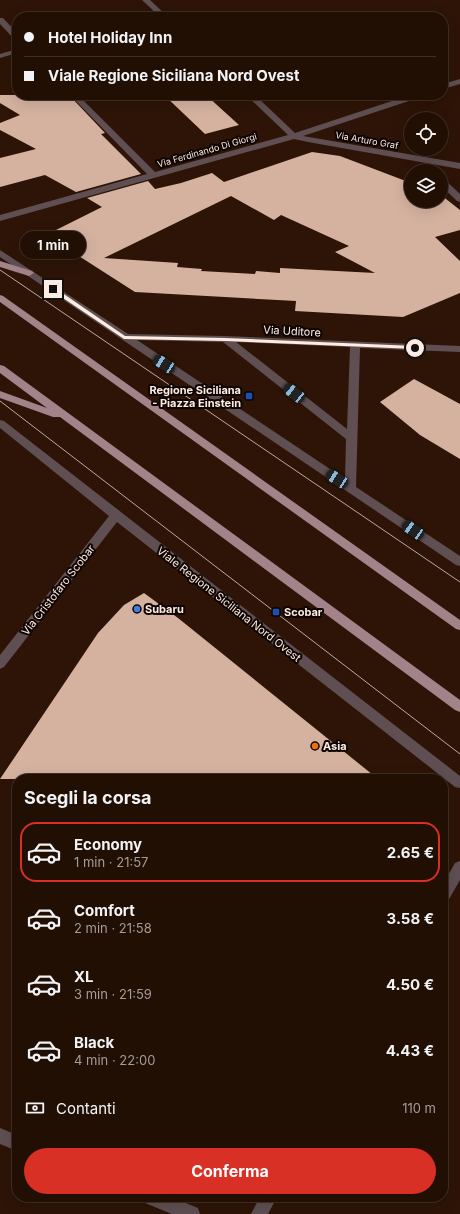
<!DOCTYPE html>
<html lang="it">
<head>
<meta charset="utf-8">
<style>
	body { margin:0; font-family:Inter,sans-serif; background:#2e1d13; color:#f1f3f6; height:100vh; display:flex; flex-direction:column; font-size:15px; white-space:nowrap }
	* { box-sizing:border-box; margin:0 }
	p { font-size:13px; color:#a29c9a }
	.icon { flex:none; width:22px; height:22px; fill:none; stroke:currentColor; stroke-width:2; stroke-linecap:round; stroke-linejoin:round }
	.map { position:relative; flex:1; overflow:hidden }
	.drawer { position:absolute; left:12px; top:774px; width:436px; height:428px; display:flex; flex-direction:column; background:#220f04; border-radius:16px; box-shadow:0 4px 16px #0002,0 0 0 1px #3f2f26 }
	.drawer>* { flex:none }
	.top-card { position:absolute; left:12px; top:12px; width:436px; height:88px; border-radius:16px; box-shadow:0 4px 16px #0002,0 0 0 1px #3f2f26; display:grid; align-content:center; height:88px; padding:0 12px; background:#220f04 }
	.buttons { position:absolute; left:404px; top:112px; display:grid; gap:8px }
	.buttons a { display:grid; place-items:center; width:44px; height:44px; border-radius:50%; background:#220f04; box-shadow:0 4px 16px #0002,0 0 0 1px #3f2f26; font-size:20px }
	.end { position:absolute; width:18px; height:18px; margin:-9px; border:5px solid #feebe2; background:#111; box-shadow:0 0 0 2px #111 }
	.from { border-radius:50% }
	.bubble { position:absolute; height:28px; border-radius:14px; background:#220f04; box-shadow:0 4px 16px #0002,0 0 0 1px #3f2f26; font-size:13px; font-weight:700; line-height:28px; text-align:center }
	.car { position:absolute; width:12px; height:24px; margin:-12px -6px; border-radius:5px; box-shadow:0 0 3px 1px #0007; background:linear-gradient(#222 24%,#8ab4d8 0 40%,#222 0 76%,#8ab4d8 0 86%,#222 0) }
	.top-card b { display:flex; align-items:center; gap:14px; height:38px; font-size:15px }
	.top-card b+b { border-top:1px solid #3f2f26 }
	.top-card i { width:10px; height:10px; background:#f1f3f6 }
	ul { padding:0; list-style:none }
	li { display:flex; align-items:center; gap:12px; height:60px; margin:0 8px 6px; padding:0 4px; border:2px solid transparent; border-radius:16px }
	li div { flex:1 }
	li b { display:block; font-size:15px }
	li em { font-style:normal; font-weight:700 }
	li.current { border-color:#d93025 }
	li>.icon { width:36px; height:36px; stroke-width:1.5 }
	h2 { padding:0 12px; font-size:18px; line-height:48px }
	.pay { display:flex; align-items:center; gap:10px; height:44px; padding:0 12px; font-size:15px }
	.pay p { margin-inline-start:auto }
	.primary-button { display:flex; gap:8px; margin-top:auto; padding:8px 12px }
	.primary-button a { flex:1; height:46px; border-radius:24px; background:#d93025; color:#fff; font-size:16px; font-weight:700; line-height:46px; text-align:center }
	.map>svg:first-child { display:block }
	.building { fill:#d5b2a0; fill-rule:evenodd }
	.lines { fill:none; stroke-linecap:round; stroke-linejoin:round }
	.minor { fill:#5f4f52; fill-rule:evenodd }
	.major { fill:#a3838a; fill-rule:evenodd }
	.tram { stroke:#bea99f; stroke-width:1 }
	.route { fill:#feebe2 }
	.transit-dot { fill:#1a4fb4; stroke:#0e0401; stroke-width:1.5 }
	.shop-dot { fill:#3f7fe0; stroke:#0e0401; stroke-width:1.5 }
	.food-dot { fill:#e8710a; stroke:#0e0401; stroke-width:1.5 }
	.labels { text-anchor:middle; dominant-baseline:central; stroke-width:4; stroke-linejoin:round; paint-order:stroke }
	.far-street-label { font-size:9px; fill:#feebe2; stroke:#0e0401 }
	.street-label { font-size:11px; fill:#feebe2; stroke:#0e0401 }
	.poi-label { font-size:11px; font-weight:bold; fill:#feebe2; stroke:#0e0401; text-anchor:start }
</style>
</head>
<body>
<div class="map">
<svg width="460" height="1214" viewBox="0 0 460 1214">
	<rect width="100%" height="100%" fill="#2d1406"/>
	<path class="building" d="M0,95H69L105,133L101,134L141,174L76,192L45,175L0,187V158L36,149L0,130V123L20,115L0,103Z
		M164,95H206L239,125L205,134Z
		M312,152L340,156L411,183V201H441V195L460,210V230L435,237L460,261V293L403,317L295,311L296,301L135,292L46,235L102,207L87,198L148,181L155,189L181,183L212,173L224,182ZM231,196L274,220L281,215L349,246L335,252L375,273L280,268V273L256,271L255,274L201,271L202,269L177,267L178,263L104,258Z
		M414,379L460,404V459L420,435L380,402Z
		M144,593L178,618L378,779H0L98,633L124,605Z"/>
	<g class="lines">
		<path class="minor" d="M142,0H150L168,17H160Z
			M0,18H3L17,33V39H14L0,24Z
			M17,49V53L0,58V54Z
			M460,79V84L443,89V84Z
			M70,95H78L155,172L288,135L246,95H255L295,133L410,95H422L421,97L303,136L460,163V169L308,142L294,139L0,221V215L147,174Z
			M441,178L444,179L460,194V202L457,201L441,186Z
			M0,250L128,334L225,336L460,346V352L360,348L356,487L460,556V566L456,565L0,257ZM137,340L223,342L346,439L345,479ZM236,342L350,347L347,429Z
			M0,420L4,421L460,776V788L455,787L117,522L4,667L0,669V655L109,516L0,428Z
			M460,861V880L448,901L443,903V884L455,863Z
			M0,1128L17,1135V1151L0,1144Z
			M143,1197H171L198,1208L200,1214H172L145,1203Z
			M260,1197H277L268,1214H251Z"/>
		<path class="major" d="M0,261L32,271L34,273L29,276L0,267Z
			M0,295L3,296L460,620V630L456,629L0,302Z
			M0,365L4,366L460,700V712L455,710L60,417H53L0,398V391L47,408L0,373Z"/>
		<path class="tram" d="M0,270L460,582
			M0,401L460,754"/>
	</g>
	<path class="route" d="M51,288H55L125,336L225,338L415,346L417,348L415,349L225,341L124,339L51,290Z"/>
	<g class="transit-dot">
		<rect x="245" y="392" width="8" height="8" rx="2"/>
		<rect x="272" y="608" width="8" height="8" rx="2"/>
	</g>
	<circle class="shop-dot" cx="137" cy="609" r="4"/>
	<circle class="food-dot" cx="315" cy="746" r="4"/>
	<g class="labels">
		<g class="far-street-label">
			<text transform="translate(367 140) rotate(10)">Via Arturo Graf</text>
			<text transform="translate(207 150) rotate(-16)">Via Ferdinando Di Giorgi</text>
		</g>
		<g class="street-label">
			<text transform="translate(292 331) rotate(3)">Via Uditore</text>
			<text transform="translate(58 590) rotate(-52)">Via Cristofaro Scobar</text>
			<text transform="translate(229 604) rotate(38)">Viale Regione Siciliana Nord Ovest</text>
		</g>
		<g class="poi-label">
			<text x="241" y="390" text-anchor="end">Regione Siciliana<tspan x="241" dy="13">- Piazza Einstein</tspan></text>
			<text x="145" y="609">Subaru</text>
			<text x="284" y="612">Scobar</text>
			<text x="323" y="746">Asia</text>
		</g>
	</g>
</svg>
<div class="buttons">
<a><svg class="icon" aria-label="locate" viewBox="0 0 24 24"><circle cx="12" cy="12" r="6"/><path d="M12 2v4M12 18v4M2 12h4M18 12h4"/></svg></a>
<a><svg class="icon" aria-label="layers" viewBox="0 0 24 24"><path d="M12 4l9 5-9 5-9-5zM3 14l9 5 9-5"/></svg></a>
</div>
<i class="end from" style="left:415px;top:348px"></i>
<i class="end" style="left:53px;top:289px"></i>
<div class="bubble" style="left:20px;top:231px;width:66px">1 min</div>
<i class="car" style="left:164px;top:364px;rotate:303deg"></i>
<i class="car" style="left:294px;top:393px;rotate:308deg"></i>
<i class="car" style="left:337px;top:479px;rotate:303deg"></i>
<i class="car" style="left:413px;top:530px;rotate:304deg"></i>
<div class="top-card">
<b><i class="from"></i>Hotel Holiday Inn</b>
<b><i></i>Viale Regione Siciliana Nord Ovest</b>
</div>
<section class="drawer">
<h2>Scegli la corsa</h2>
<ul>
<li class="current"><svg class="icon" aria-label="car" viewBox="0 0 24 24"><path d="M5 17H2v-5l4-1 3-4h7l3 4 3 1v5h-3M9 17h6M6 11h13"/><circle cx="7" cy="17" r="2"/><circle cx="17" cy="17" r="2"/></svg><div><b>Economy</b><p>1 min · 21:57</p></div><em>2.65 €</em></li>
<li><svg class="icon" aria-label="car" viewBox="0 0 24 24"><path d="M5 17H2v-5l4-1 3-4h7l3 4 3 1v5h-3M9 17h6M6 11h13"/><circle cx="7" cy="17" r="2"/><circle cx="17" cy="17" r="2"/></svg><div><b>Comfort</b><p>2 min · 21:58</p></div><em>3.58 €</em></li>
<li><svg class="icon" aria-label="car" viewBox="0 0 24 24"><path d="M5 17H2v-5l4-1 3-4h7l3 4 3 1v5h-3M9 17h6M6 11h13"/><circle cx="7" cy="17" r="2"/><circle cx="17" cy="17" r="2"/></svg><div><b>XL</b><p>3 min · 21:59</p></div><em>4.50 €</em></li>
<li><svg class="icon" aria-label="car" viewBox="0 0 24 24"><path d="M5 17H2v-5l4-1 3-4h7l3 4 3 1v5h-3M9 17h6M6 11h13"/><circle cx="7" cy="17" r="2"/><circle cx="17" cy="17" r="2"/></svg><div><b>Black</b><p>4 min · 22:00</p></div><em>4.43 €</em></li>
</ul>
<div class="pay"><svg class="icon" aria-label="cash" viewBox="0 0 24 24"><path d="M3 7h18v10H3z"/><circle cx="12" cy="12" r="2"/></svg>Contanti<p>110 m</p></div>
<div class="primary-button"><a>Conferma</a></div>
</section>
</div>
</body>
</html>
